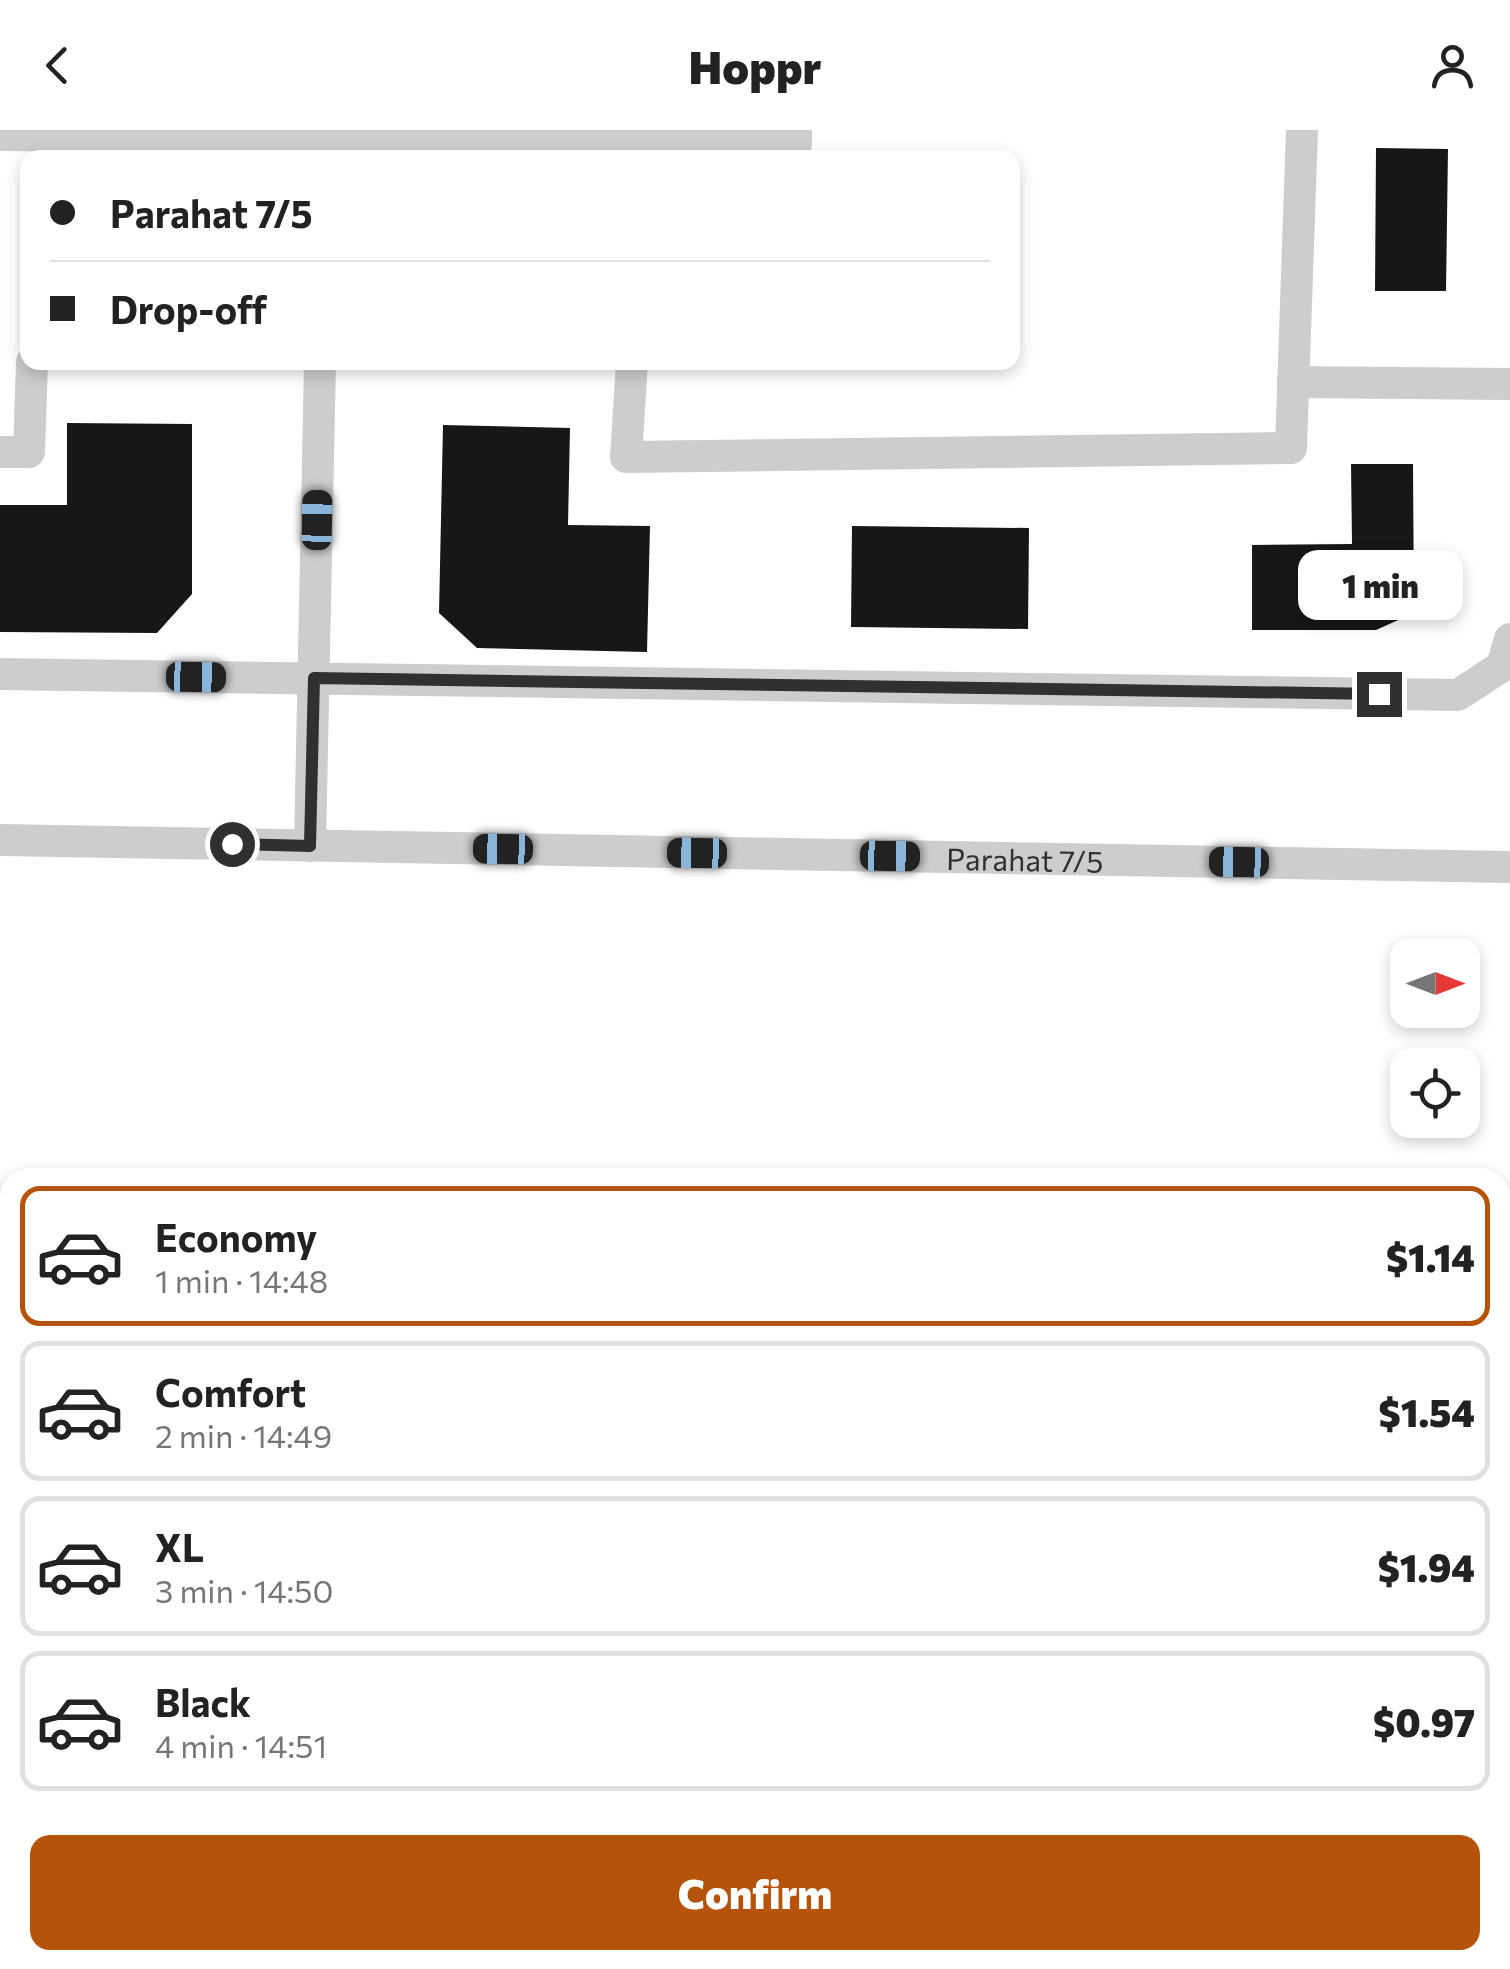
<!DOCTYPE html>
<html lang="en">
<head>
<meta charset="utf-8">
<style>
	body { margin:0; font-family:Commissioner,sans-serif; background:#f2f2f2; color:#222; height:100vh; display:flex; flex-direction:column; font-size:38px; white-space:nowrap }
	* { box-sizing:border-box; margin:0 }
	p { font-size:32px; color:#767676 }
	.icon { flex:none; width:55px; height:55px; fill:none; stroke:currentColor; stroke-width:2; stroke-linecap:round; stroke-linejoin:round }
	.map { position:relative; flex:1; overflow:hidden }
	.details { position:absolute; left:0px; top:1038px; width:1510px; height:802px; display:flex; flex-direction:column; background:#fff; border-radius:30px 30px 0 0; box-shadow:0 5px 15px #0003 }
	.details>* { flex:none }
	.top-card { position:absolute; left:20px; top:20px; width:1000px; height:220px; border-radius:20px; box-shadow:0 5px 15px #0003; display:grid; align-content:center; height:220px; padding:0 30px; background:#fff }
	.needle { width:65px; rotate:90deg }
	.fabs { position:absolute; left:1390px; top:808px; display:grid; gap:20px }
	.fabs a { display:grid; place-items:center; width:90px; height:90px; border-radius:20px; background:#fff; box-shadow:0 5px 15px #0003; font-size:50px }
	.end { position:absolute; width:45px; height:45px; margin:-22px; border:12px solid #303030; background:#fff; box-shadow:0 0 0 5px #fff }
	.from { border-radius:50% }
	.bubble { position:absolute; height:70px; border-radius:20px; background:#fff; box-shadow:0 5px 15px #0003; font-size:32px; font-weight:800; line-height:70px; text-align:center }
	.car { position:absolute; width:30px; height:60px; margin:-30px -15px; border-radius:12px; box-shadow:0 0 8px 2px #0007; background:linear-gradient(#222 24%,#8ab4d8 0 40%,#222 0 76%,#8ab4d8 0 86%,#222 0) }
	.top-card b { display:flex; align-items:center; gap:35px; height:95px; font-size:38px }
	.top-card b+b { border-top:2px solid #e0e0e0 }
	.top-card i { width:25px; height:25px; background:#222 }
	ul { padding:18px 0 0; list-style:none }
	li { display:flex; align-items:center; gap:30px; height:140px; margin:0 20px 15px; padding:0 10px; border:5px solid #e0e0e0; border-radius:20px }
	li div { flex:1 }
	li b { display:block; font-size:38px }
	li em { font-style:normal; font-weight:800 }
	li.active { border-color:#b45309 }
	li>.icon { width:90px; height:90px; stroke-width:1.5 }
	.primary-button { display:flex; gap:20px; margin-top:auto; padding:20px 30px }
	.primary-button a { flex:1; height:115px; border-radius:20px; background:#b45309; color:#fff; font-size:40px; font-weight:800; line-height:115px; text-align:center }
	header { display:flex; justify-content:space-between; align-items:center; height:130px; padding:0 30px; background:#fff; font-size:45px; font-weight:800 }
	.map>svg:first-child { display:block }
	.green { fill:#e2e9dd }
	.building { fill:#171717 }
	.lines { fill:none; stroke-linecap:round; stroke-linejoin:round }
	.path { stroke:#cacaca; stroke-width:6; stroke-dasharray:5 5; stroke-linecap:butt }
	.minor { stroke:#cdcdcd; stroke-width:32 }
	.route { stroke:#303030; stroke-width:12 }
	.labels { text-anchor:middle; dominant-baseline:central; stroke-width:10; stroke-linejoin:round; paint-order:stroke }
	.street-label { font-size:30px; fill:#303030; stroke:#fff }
</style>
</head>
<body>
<header><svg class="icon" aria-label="back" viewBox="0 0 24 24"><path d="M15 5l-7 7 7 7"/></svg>Hoppr<svg class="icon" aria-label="person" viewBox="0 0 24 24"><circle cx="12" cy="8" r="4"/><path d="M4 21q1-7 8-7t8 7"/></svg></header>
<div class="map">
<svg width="1510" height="1839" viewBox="0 0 1510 1839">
	<rect width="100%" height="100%" fill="#fff"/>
	<path class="green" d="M8,1172L10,1304H0V1187H8Z
		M1500,1197L1510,1198V1397L1500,1381Z
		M355,1830H569V1839H355Z
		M666,1830H1234V1839H666Z"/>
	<path class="building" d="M1376,18L1448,19L1446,161H1375Z
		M67,293L192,294V464L157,503L0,502V375H67Z
		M443,295L570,298L568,395L650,396L647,522L477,518L439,483Z
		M1351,334H1413L1414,483L1376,500H1252V415L1352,414Z
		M852,396L1029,398L1028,499L851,497Z
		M0,1400H10L9,1495H0Z
		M1323,1830H1420V1839H1323Z"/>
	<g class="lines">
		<path class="path" d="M0,1164H10
			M1500,1189H1510
			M1500,1462H1510
			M0,1562L10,1583
			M71,1830L80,1839
			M9,1839L10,1735
			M350,1839V1830
			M658,1839L659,1830
			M1304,1839V1830"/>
		<g class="minor">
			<path d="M0,5L796,14V0"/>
			<path d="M632,232L626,327L1291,318L1302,0"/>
			<path d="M1293,252L1510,254"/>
			<path d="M0,322H29L32,232"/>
			<path d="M0,544L1458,565L1502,536L1510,509"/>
			<path id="s1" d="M0,710L1510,737"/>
			<path d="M310,716L320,232"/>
			<path d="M0,1096L10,1097"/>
			<path d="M1500,1123H1510"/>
			<path d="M0,1326H10"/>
			<path d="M292,1839V1830"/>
			<path d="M600,1839V1830"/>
			<path d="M1248,1839L1249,1830"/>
			<path d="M1484,1839V1830"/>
		</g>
	</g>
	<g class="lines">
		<path class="route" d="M232,714L310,716L314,548L1379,564"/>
	</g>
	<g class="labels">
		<g class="street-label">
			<text stroke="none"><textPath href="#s1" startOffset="1025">Parahat 7/5</textPath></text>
		</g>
	</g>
</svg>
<div class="fabs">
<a><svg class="needle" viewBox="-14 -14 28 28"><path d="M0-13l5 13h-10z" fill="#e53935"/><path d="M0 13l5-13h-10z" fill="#767676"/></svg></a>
<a><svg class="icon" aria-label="locate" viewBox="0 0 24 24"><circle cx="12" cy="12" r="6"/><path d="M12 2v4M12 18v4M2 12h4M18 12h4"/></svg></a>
</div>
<i class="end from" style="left:232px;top:714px"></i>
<i class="end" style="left:1379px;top:564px"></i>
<div class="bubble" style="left:1298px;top:420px;width:165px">1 min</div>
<i class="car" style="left:317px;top:390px;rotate:1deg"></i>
<i class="car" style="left:196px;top:547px;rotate:91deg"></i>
<i class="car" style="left:503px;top:719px;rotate:271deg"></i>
<i class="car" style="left:697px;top:723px;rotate:271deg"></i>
<i class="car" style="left:890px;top:726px;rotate:91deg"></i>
<i class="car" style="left:1239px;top:732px;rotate:271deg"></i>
<div class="top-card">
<b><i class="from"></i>Parahat 7/5</b>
<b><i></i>Drop-off</b>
</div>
<section class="details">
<ul>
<li class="active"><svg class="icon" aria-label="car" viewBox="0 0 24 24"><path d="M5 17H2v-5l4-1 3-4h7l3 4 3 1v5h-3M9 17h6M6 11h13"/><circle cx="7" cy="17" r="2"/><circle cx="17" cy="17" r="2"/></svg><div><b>Economy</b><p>1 min · 14:48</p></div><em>$1.14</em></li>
<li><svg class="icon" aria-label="car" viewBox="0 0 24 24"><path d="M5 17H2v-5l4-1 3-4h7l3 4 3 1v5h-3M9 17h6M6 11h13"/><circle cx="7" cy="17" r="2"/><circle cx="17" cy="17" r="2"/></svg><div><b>Comfort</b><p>2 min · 14:49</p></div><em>$1.54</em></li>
<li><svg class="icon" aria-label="car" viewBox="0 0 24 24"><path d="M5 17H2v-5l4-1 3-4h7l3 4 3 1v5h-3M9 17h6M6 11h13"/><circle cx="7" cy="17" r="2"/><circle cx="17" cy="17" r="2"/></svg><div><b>XL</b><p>3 min · 14:50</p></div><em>$1.94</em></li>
<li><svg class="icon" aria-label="car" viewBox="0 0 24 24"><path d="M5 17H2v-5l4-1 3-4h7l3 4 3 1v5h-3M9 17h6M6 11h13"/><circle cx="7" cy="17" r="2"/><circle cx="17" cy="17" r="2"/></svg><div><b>Black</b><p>4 min · 14:51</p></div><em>$0.97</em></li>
</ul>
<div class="primary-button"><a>Confirm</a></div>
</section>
</div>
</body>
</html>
